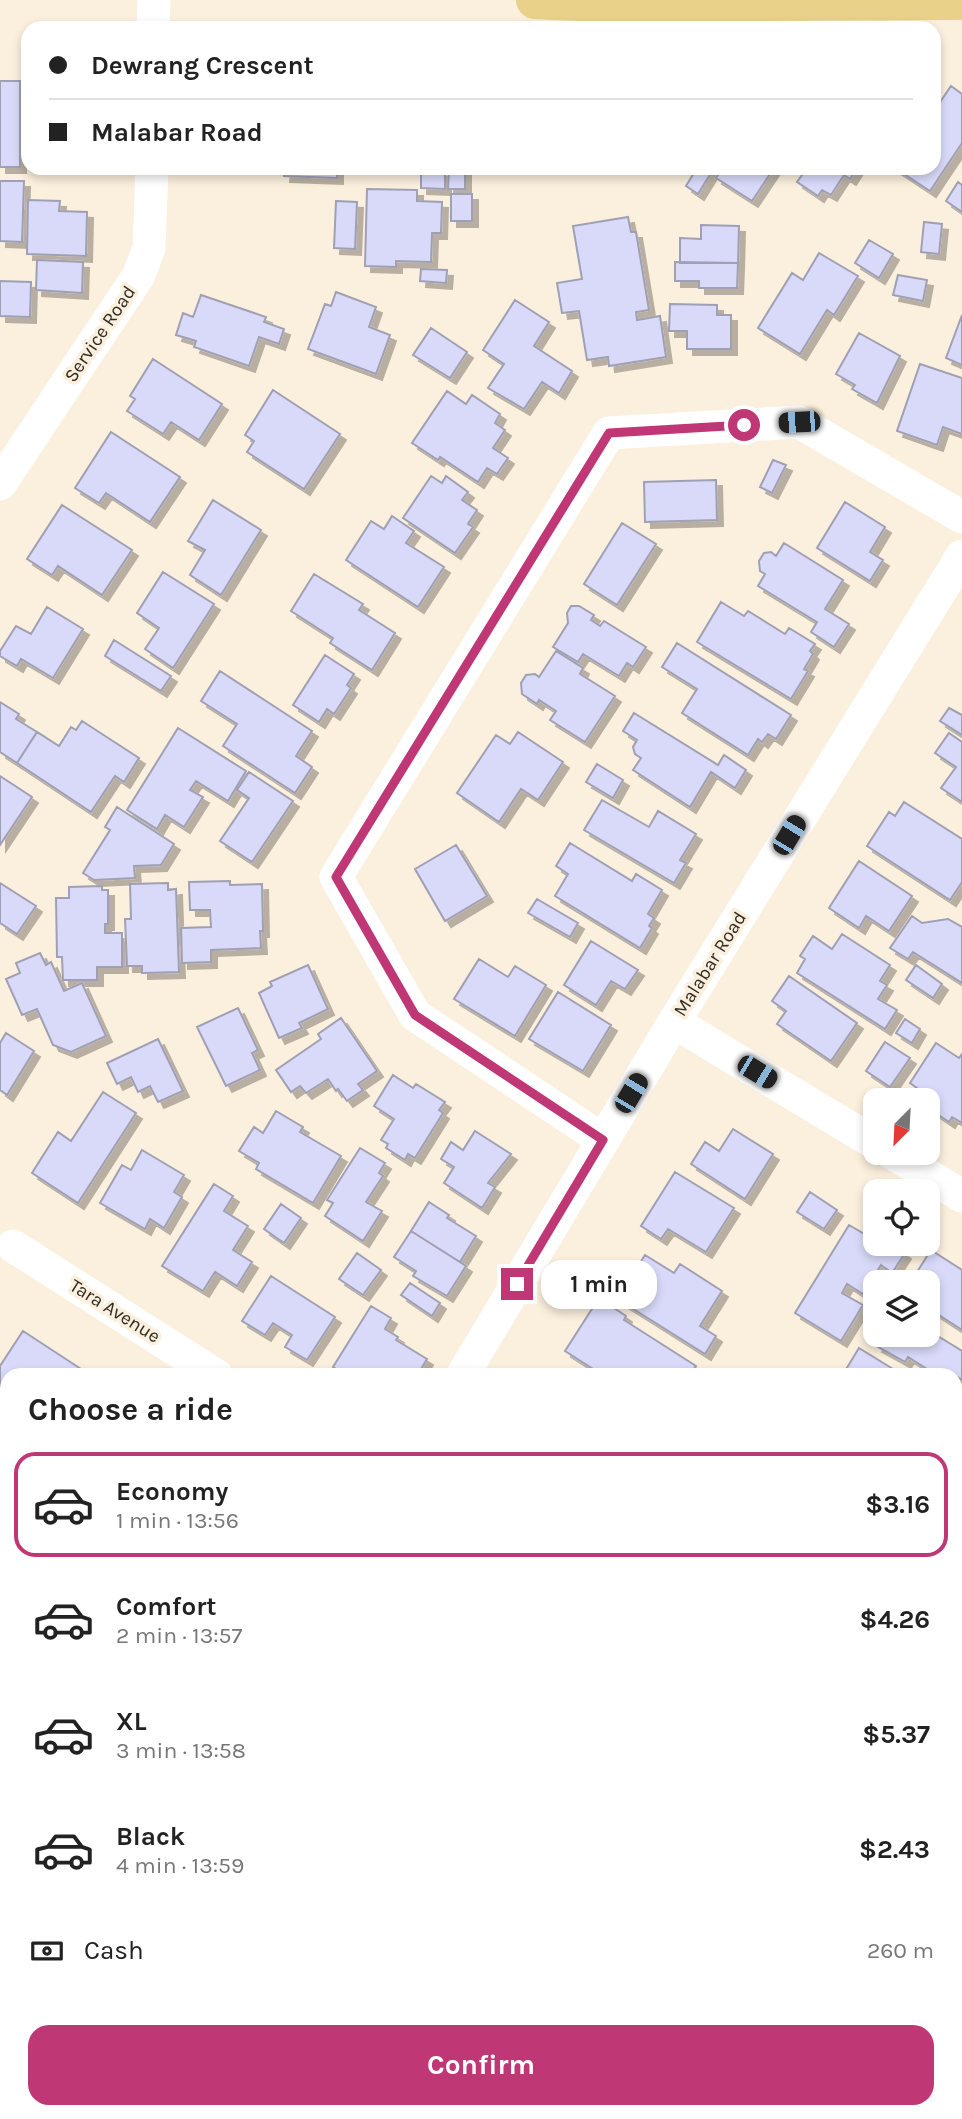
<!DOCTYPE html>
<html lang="en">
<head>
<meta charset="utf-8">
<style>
	body { margin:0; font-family:Karla,sans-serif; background:#f6f6f6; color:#222; height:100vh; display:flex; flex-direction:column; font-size:26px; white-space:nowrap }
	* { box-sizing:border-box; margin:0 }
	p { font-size:23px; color:#767676 }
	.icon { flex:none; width:38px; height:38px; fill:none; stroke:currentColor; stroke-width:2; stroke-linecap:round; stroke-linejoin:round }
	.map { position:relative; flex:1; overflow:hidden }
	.drawer { position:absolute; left:0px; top:1368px; width:962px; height:751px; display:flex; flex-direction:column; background:#fff; border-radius:21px 21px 0 0; box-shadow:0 4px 10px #0003 }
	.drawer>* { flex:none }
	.guide { position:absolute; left:21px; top:21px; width:920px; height:154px; border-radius:21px; box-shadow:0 4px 10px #0003; display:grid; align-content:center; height:154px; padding:0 28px; background:#fff }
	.needle { width:46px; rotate:204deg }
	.controls { position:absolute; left:863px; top:1088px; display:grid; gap:14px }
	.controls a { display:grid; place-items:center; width:77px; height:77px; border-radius:14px; background:#fff; box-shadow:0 4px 10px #0003; font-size:35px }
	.end { position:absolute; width:32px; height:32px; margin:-16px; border:9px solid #c03775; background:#fff; box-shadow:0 0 0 4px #fff }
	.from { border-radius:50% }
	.bubble { position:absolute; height:49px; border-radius:21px; background:#fff; box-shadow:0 4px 10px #0003; font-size:23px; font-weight:700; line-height:49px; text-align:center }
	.car { position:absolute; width:21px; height:42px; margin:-21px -10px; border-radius:9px; box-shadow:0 0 5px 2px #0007; background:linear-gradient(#222 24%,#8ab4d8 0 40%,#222 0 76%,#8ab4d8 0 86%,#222 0) }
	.guide b { display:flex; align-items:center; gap:24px; height:66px; font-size:26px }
	.guide b+b { border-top:2px solid #e0e0e0 }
	.guide i { width:18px; height:18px; background:#222 }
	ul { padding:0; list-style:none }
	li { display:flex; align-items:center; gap:21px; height:105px; margin:0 14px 10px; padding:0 14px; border:4px solid transparent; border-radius:21px }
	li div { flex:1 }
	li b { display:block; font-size:26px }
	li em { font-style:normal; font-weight:700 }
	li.on { border-color:#c03775 }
	li>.icon { width:63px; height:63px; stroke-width:1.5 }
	h2 { padding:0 28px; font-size:32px; line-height:84px }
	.pay { display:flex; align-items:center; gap:18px; height:77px; padding:0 28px; font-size:26px }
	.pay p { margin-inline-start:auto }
	.action { display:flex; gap:14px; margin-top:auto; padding:14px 28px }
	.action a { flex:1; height:80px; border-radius:21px; background:#c03775; color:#fff; font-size:28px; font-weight:700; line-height:80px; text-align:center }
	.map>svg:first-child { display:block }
	.building { fill:#d9daf9; stroke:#9fa0b3; stroke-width:2; filter:url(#shadow) }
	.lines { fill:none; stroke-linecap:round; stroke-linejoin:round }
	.street { stroke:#fff; stroke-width:33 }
	.primary { stroke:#ead18a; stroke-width:38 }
	.route { stroke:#c03775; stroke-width:9 }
	.labels { text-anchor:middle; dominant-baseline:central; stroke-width:7; stroke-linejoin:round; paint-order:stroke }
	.street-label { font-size:19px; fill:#302c25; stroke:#fbefdd }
</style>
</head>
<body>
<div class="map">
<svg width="962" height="2119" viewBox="0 0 962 2119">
	<defs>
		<filter id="shadow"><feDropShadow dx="6" dy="6" stdDeviation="0" flood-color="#0004"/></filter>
	</defs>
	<rect width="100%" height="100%" fill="#fbefdd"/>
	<path class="building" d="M0,81H20V167H0Z
		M951,86L962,94V143L930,191L895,168H934V111Z
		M285,168H337V178L284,176Z
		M449,168H465V189H448Z
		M697,168H714L698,194L686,186Z
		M723,168H774L752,201L716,178Z
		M807,168H857L850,179L844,175L831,195L822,190L818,196L797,182Z
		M421,170L445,171V189L421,188Z
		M0,181H24L22,242L0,241Z
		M958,182L962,185V212L946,201Z
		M367,189L417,190V201L442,202L441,233H432L431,262L396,261V267L365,266Z
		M451,194H472V221H451Z
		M28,200L60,201L59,211L87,212L86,256L27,254Z
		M336,201L357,202L355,249L334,248Z
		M628,217L631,232H636L649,310L636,312L637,320L660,316L666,357L609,366L608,357L587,360L579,311L562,313L557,283L582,279L573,226Z
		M924,222L942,224L939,254L921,252Z
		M701,225L739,226L738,263H680V238L701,239Z
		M869,240L893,254L879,278L855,263Z
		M819,253L858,276L834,315L827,310L800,354L758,328L792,273L803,280Z
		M37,260L83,262L82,293L36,290Z
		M675,262L738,263L737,288H699V281H675Z
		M421,269L447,270L446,283L420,281Z
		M898,275L927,280L923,301L893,295Z
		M0,281L31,282L30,317L0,316Z
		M336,292L376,307L369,327L390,335L376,374L308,349L325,304L331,306Z
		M201,295L266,317L264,322L284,329L279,344L259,337L249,366L194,347L196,341L176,335L183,313L193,317Z
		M515,300L549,322L534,346L572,371L559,393L542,382L524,409L488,388L504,364L483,350Z
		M670,304L717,305V315H731V349H687V331H669Z
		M962,315V365L946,358Z
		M431,328L467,352L450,378L413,355Z
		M859,333L900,356L877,403L852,389L855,385L836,374Z
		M153,359L222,404L199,440L171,422L163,434L127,411L135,399L130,396Z
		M920,364L962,378V434L943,427L937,445L897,431Z
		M273,390L340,434L304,489L247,452L254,441L245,435Z
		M447,391L466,404L472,395L500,414L495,423L505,430L493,448L508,458L497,474L487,468L478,482L440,457L438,460L412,443Z
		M111,432L180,477L150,522L106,493L99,503L75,488Z
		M773,460L786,465L772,493L760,487Z
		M431,476L442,483L446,476L468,492L462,500L477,510L468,524L473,527L455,553L403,518Z
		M716,480L717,520L645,522L644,482Z
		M213,500L261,530L221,595L190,575L205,550L188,541Z
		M845,502L885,527L870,552L883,560L870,581L817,548Z
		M62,505L132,550L102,595L58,566L52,575L27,559Z
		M392,516L414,531L406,543L444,567L418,607L346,560L371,521L384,529Z
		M622,523L656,544L617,605L584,584Z
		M784,543L843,580L825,609L849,624L834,647L811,632L817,622L758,586L765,574L760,571L759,561L764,553L771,552L776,556Z
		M163,572L214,604L173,668L145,649L159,628L137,613Z
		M314,574L363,604L359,610L395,633L372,670L330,643L333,638L291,611Z
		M721,602L744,616L748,611L785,634L789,628L815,644L810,651L813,654L804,669L808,671L791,699L697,642Z
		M571,606H579L594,615L591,620L600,626L604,621L646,647L633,667L627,663L619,676L583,654L578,662L553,647L568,623L567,613Z
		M47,607L83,629L53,678L21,659L17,666L0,656V651L16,626L31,634Z
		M114,640L171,676L161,691L105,656Z
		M677,643L791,715L776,739L768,734L762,742L758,739L748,755L682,713L697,689L662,667Z
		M556,651L583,668L580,674L615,696L585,742L550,720L556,711L539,700L537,704L522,694L521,683L526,675L535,674L539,677Z
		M325,655L354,674L347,685L351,688L334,714L327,709L319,722L293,705Z
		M220,671L312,731L296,756L312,767L295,793L223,746L237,724L201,701Z
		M0,702L19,714L16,719L37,732L17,763L0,752Z
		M949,708L962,715V735L940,721Z
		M634,713L718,765L724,755L746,770L735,788L711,772L690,807L633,770L641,758L635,754L633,747L637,740L623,731Z
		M82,721L139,758L124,782L115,776L91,812L17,763L37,732L59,746L71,727L76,730Z
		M178,728L246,771L228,801L196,781L190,790L203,797L184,827L165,815L157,829L127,810Z
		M518,732L563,762L538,800L521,789L499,822L457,793L496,735L510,744Z
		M949,733L962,742V802L941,788L956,767L935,753Z
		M597,764L623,780L613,798L586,782Z
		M249,772L293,801L252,862L220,841L249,798L237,790Z
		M0,776L32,797L0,845Z
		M602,800L649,827L658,811L696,834L680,860L686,863L674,883L584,830Z
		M904,802L962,839V882L950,900L867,846L889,812L895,816Z
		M117,807L174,844L161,865L134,866L135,878L94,880L83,873L110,830L105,827Z
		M570,843L632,881L636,874L662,890L648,914L654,918L649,926L652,928L640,948L555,896L568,874L556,866Z
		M456,845L487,896L445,921L415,869Z
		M859,861L912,896L889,931L866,916L859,928L829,908Z
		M230,881V885L262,884L263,931H260L261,948L211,950V962L182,963L181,928L211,927L210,910H190L189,882Z
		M0,883L36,906L17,934L0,923Z
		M168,883V890L176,889L179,972L142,973V966H127L125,919H131L130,884Z
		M102,886V890H108V924H105V933H122V967H97V980H63L62,957H57L56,898H69V887Z
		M537,899L578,923L570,937L528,913Z
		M912,916L922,923L948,919L962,927V983L913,952L908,959L890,948Z
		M842,934L890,965L880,981L887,985L878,999L897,1010L885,1029L797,973L805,959L800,956L813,936L832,949Z
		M591,941L638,970L625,989L611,981L596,1005L564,985Z
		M40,953L46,965L51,962L64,991L82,983L106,1036L71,1052L53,1045L37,1009L22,1015L6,979L20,973L16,963Z
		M479,959L508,977L515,966L546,985L515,1036L454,999Z
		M308,965L328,1009L299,1023L302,1028L279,1038L259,993L272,986L270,982Z
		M916,965L942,984L933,998L906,980Z
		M789,976L857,1023L831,1061L777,1024L786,1011L772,1001Z
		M558,992L611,1025L583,1071L529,1039Z
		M238,1008L258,1050L252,1053L260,1070L226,1086L197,1027Z
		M341,1018L377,1071L358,1084L363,1090L347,1101L338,1089L336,1091L328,1079L306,1093L300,1086L291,1092L276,1070L321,1039L318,1034Z
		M905,1019L920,1029L912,1043L896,1033Z
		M6,1033L34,1051L7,1095L0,1090V1043Z
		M158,1039L183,1091L158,1102L150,1086L138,1092L131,1077L117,1084L107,1063Z
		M885,1042L910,1058L890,1087L866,1071Z
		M936,1043L959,1058L962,1054V1123L952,1117L949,1122L928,1108V1101H920L925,1094L910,1083Z
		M393,1075L413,1088L416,1084L445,1102L439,1110L443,1113L415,1158L408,1154L405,1160L386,1148L388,1144L381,1140L394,1119L374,1106Z
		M103,1092L136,1113L78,1203L32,1173L58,1132L71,1141Z
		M276,1111L303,1127L300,1132L341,1156L313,1203L256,1169L259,1163L239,1151L254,1127L263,1133Z
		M733,1129L773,1154L745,1199L691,1164L705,1142L719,1151Z
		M475,1131L511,1154L488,1183L495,1187L482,1208L444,1183L454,1167L441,1159L451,1142L463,1150Z
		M360,1148L385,1163L379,1173L383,1176L366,1202L382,1211L363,1241L325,1216L333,1203L327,1200Z
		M142,1150L184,1175L174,1192L182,1197L164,1228L150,1219L145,1229L100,1203L122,1165L131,1170Z
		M675,1172L734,1208L706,1252L668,1229L661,1239L641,1226Z
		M214,1184L233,1196L224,1211L248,1226L233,1250L252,1262L237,1286L215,1272L203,1291L162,1266Z
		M810,1192L837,1210L824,1229L797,1212Z
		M429,1202L449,1215L447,1218L476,1236L460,1262L411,1231Z
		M281,1204L301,1218L284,1243L264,1229Z
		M849,1225L873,1239L875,1235V1244H891L905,1253L892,1273L881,1265L863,1294L847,1284L842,1293L863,1305L841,1341L795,1313Z
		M411,1231L466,1266L447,1296L413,1276L416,1271L394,1257Z
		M931,1250L962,1270V1330L928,1308V1283H910Z
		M357,1253L381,1270L363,1295L339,1279Z
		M645,1255L674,1273L680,1264L722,1291L700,1326L716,1336L705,1354L608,1293L620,1275L629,1281Z
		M271,1276L335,1317L307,1360L285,1347L292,1335L273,1323L265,1335L242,1321Z
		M410,1283L440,1303L432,1316L401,1295Z
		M599,1298L626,1316L624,1320L696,1366L689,1376H604L565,1351Z
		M371,1306L391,1318L385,1329L398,1337L396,1340L427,1359L417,1376H367L360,1371L357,1376H347L333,1367Z
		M928,1330L962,1351V1380L954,1375L938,1376L908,1357L905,1362L876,1346L883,1335H928Z
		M23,1331L81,1369L77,1376H7V1409L0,1404V1366Z
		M859,1348L893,1369L888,1376H842Z
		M956,1535L962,1539V1616L956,1612Z
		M0,1550L7,1555V1638L0,1649Z
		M1,1863L7,1867V1904L0,1916Z
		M7,2021V2042L0,2053V2032Z
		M0,2064L7,2069V2103L0,2099Z
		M7,2108V2112H48L44,2119H15L4,2113Z
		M241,2112H279L274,2119H242L238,2117Z
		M318,2112H379L375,2119H314Z"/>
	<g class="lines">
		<path class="street" d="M153,28L154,0
			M0,484L139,275L149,248L152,168
			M674,1022L875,1143
			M603,1140L415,1015L336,877L339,872L609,433L799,422L962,517
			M892,1153L962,1196
			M13,1246L217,1376
			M462,1376L674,1022L962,556
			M0,1749L7,1753
			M956,2008L962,2012
			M588,2112L599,2119"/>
		<path class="primary" d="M535,0L600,3L962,1
			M956,1826L962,1816
			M771,2119L776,2112"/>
	</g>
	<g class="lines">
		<path class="route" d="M517,1284L603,1140L415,1015L336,877L609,433L744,425"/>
	</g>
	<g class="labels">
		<g class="street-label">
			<text transform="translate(100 334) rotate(-56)">Service Road</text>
			<text transform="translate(710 964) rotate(-58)">Malabar Road</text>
			<text transform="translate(115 1311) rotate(32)">Tara Avenue</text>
		</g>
	</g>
</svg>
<div class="controls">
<a><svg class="needle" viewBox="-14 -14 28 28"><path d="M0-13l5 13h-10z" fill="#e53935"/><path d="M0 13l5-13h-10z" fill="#767676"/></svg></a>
<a><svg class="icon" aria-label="locate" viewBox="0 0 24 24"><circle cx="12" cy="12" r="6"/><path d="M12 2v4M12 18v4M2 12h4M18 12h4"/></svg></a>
<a><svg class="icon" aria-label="layers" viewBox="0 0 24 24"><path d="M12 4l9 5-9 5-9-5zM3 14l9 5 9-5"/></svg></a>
</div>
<i class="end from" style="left:744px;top:425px"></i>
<i class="end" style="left:517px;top:1284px"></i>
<div class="bubble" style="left:541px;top:1260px;width:116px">1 min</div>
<i class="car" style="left:799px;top:422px;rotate:267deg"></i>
<i class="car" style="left:789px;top:835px;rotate:31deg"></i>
<i class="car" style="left:757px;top:1072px;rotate:121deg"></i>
<i class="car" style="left:631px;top:1093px;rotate:31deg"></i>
<div class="guide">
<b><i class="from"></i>Dewrang Crescent</b>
<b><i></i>Malabar Road</b>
</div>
<section class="drawer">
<h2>Choose a ride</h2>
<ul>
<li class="on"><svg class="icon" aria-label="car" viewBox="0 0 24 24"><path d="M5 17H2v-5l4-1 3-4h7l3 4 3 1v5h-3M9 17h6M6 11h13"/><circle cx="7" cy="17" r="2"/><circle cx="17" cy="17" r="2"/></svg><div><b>Economy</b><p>1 min · 13:56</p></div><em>$3.16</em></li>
<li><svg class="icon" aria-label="car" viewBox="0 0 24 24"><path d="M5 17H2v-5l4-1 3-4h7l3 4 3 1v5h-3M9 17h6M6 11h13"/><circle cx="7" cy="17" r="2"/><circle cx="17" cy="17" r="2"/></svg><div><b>Comfort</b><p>2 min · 13:57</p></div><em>$4.26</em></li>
<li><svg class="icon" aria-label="car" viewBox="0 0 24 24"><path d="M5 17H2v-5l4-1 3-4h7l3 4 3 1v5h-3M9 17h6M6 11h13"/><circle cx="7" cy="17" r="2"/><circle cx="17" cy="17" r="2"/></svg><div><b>XL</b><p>3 min · 13:58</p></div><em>$5.37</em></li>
<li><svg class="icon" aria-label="car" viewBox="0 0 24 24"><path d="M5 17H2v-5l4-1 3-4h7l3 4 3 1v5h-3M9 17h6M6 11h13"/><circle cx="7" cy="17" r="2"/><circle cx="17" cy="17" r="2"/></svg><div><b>Black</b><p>4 min · 13:59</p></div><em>$2.43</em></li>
</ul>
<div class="pay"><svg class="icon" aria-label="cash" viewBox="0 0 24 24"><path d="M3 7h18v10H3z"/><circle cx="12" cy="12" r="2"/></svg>Cash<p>260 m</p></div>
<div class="action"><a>Confirm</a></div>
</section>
</div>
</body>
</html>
